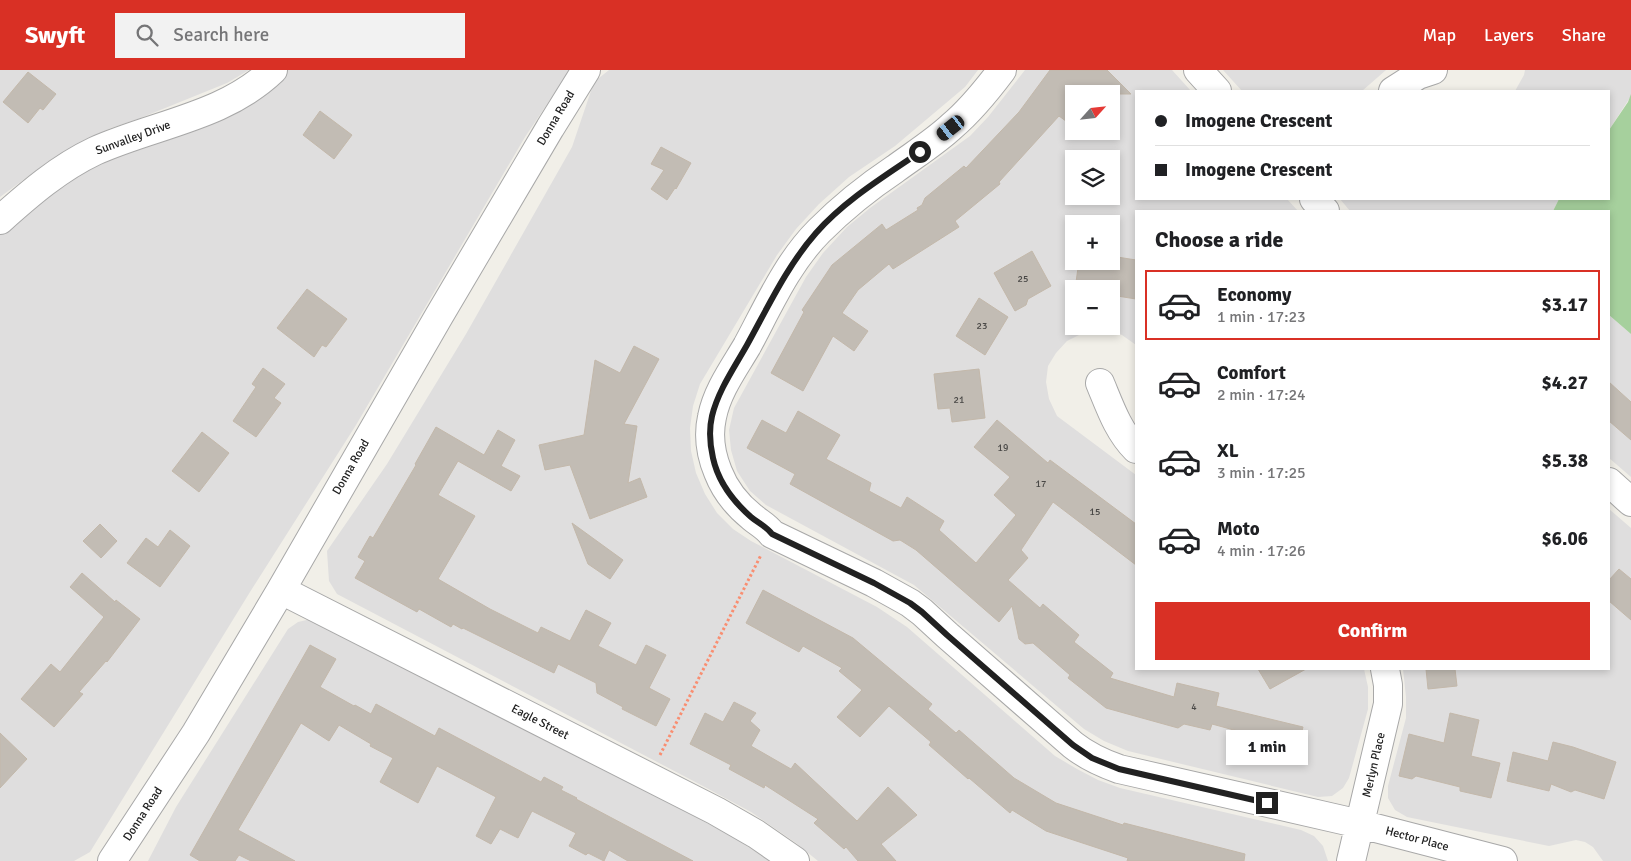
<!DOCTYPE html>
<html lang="en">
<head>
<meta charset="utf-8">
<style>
	body { margin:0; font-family:Signika,sans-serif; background:#f2f2f2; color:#202124; height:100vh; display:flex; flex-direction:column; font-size:19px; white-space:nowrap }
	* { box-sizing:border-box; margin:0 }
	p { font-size:16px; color:#757577 }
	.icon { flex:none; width:28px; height:28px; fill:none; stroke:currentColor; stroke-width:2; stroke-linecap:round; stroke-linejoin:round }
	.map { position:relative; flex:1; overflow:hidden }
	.sheet { position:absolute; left:1135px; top:140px; width:475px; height:460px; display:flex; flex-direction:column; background:#fff; border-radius:0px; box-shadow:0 2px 8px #0003 }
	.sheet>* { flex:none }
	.guide { position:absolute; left:1135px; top:20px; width:475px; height:110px; border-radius:0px; box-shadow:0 2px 8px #0003; display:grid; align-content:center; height:110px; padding:0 20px; background:#fff }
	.needle { width:32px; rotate:63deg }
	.fabs { position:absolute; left:1065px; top:15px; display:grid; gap:10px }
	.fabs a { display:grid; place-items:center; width:55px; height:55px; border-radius:0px; background:#fff; box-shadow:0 2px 8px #0003; font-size:25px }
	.end { position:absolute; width:22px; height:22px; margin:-11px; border:6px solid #212121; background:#fff; box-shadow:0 0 0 2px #fff }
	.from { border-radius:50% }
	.bubble { position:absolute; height:35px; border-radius:0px; background:#fff; box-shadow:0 2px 8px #0003; font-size:16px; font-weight:700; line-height:35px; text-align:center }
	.car { position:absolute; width:15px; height:30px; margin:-15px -8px; border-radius:6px; box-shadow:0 0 4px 1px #0007; background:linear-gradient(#222 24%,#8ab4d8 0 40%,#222 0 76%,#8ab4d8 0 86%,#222 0) }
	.guide b { display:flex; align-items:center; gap:18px; height:48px; font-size:19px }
	.guide b+b { border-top:1px solid #e0e0e0 }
	.guide i { width:12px; height:12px; background:#202124 }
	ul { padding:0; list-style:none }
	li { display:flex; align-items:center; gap:15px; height:70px; margin:0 10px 8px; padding:0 10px; border:2px solid transparent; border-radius:0px }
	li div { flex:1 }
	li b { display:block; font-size:19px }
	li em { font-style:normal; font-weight:700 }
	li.active { border-color:#d93025 }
	li>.icon { width:45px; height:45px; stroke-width:1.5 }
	h2 { padding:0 20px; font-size:22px; line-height:60px }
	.action { display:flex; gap:10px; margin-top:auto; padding:10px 20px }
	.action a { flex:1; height:58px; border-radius:0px; background:#d93025; color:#fff; font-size:20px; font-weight:700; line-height:58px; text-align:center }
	header { display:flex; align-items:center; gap:30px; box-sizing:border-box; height:70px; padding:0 25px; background:#d93025; color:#fff }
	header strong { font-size:24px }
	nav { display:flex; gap:28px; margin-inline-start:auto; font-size:18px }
	.search { width:350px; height:45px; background:#f2f2f2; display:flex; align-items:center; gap:12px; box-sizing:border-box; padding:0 18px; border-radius:0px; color:#757577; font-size:19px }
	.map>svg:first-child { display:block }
	.residential { fill:#dfdede; fill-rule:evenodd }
	.forest { fill:#a6d09d }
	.building { fill:#c2bcb4; stroke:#c3b8aa }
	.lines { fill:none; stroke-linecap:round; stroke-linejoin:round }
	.street-casing { stroke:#a8a8a8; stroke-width:30 }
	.path { stroke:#f98e71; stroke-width:3; stroke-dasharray:2.5 2.5; stroke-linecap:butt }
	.street { stroke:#fff; stroke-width:28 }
	.route { stroke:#212121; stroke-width:6 }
	.labels { text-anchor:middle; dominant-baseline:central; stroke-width:4; stroke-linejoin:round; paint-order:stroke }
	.number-label { font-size:10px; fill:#494846 }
	.street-label { font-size:12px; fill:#212121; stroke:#fff }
</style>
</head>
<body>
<header>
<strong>Swyft</strong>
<div class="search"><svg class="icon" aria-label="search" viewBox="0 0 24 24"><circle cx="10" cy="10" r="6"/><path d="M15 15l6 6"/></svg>Search here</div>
<nav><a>Map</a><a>Layers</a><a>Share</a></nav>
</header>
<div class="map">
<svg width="1631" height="791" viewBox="0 0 1631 791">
	<rect width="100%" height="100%" fill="#f1efe8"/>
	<path class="residential" d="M0,0H249L227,13L138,49L111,58L84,71L52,89L0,127Z
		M272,0H570L525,67L356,355L250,522L90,782L74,791H0V145Z
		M609,0H978L965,17L895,76L849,107L819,134L796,159L777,185L700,314L693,336L690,358L691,381L696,403L705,424L717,443L733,459L751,471L877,537L907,557L1055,686L1077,699L1098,710L1120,718L1301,760L1314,766L1323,776L1328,791H818L796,773L751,742L701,715L337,524L329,511L327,481L387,394L466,264L572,77L594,12Z
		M1025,0H1172L1191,21H1136V129H1287L1298,141H1136V275L1122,265L1110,261L1096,260L1081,264L1067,271L1056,283L1048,296L1046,312L1049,329L1057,346L1136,405V599H1364L1368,617V639L1349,708L1343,718L1332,726L1318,727L1128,681L1104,671L1084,659L914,515L766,435L750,421L737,401L731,380L729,360L734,338L806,207L823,183L847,157L870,138L970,66L988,47ZM1074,24H1111V61H1074ZM1074,89H1111V126H1074ZM1074,154H1111V191H1074ZM1074,219H1111V256H1074Z
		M1223,0H1386L1362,21H1242Z
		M1525,0H1631V26L1609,60V21H1515L1524,5Z
		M1340,129H1559L1553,141H1350Z
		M1609,245L1631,264V407L1609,388Z
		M1609,439L1631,458V791H1603L1593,777L1585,772L1576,770L1549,776L1407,747L1395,740L1388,728V716L1406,648V627L1403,599H1609Z
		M311,549L676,736L738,770L769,791H148L176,737L288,559L298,552Z"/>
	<path class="forest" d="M1631,24V264L1609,245V141H1553L1559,129H1609V60L1628,32Z"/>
	<path class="building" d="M1050,0H1107L1131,24H1074V57L1059,46L999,112L1000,114L955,151L959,157L893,199L889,194L858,220L842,243L868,261L854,281L833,266L803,321L771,303L804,242L802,240L832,195L882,154L886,160L918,140L917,138L922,135L925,128L964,96L966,98L1019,42Z
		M28,2L56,24L43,40L40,38L28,53L3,32Z
		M320,41L352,65L334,89L303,65Z
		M661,77L691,93L676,119L675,118L667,130L651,119L664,100L651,94Z
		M1032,181L1051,216L1028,229L1026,235L1015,241L994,203Z
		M1111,186L1136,190V229L1111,225V219H1075L1079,191H1111Z
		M307,219L347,249L326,277L322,275L314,287L277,258Z
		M979,228L1008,247L985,285L956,266Z
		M634,276L659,289L624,354L637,356L628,413L640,408L647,427L590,449L570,395L545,400L539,375L584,365L595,290L620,303Z
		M263,298L285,314L274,328L281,333L256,367L233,351L256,317L252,314Z
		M979,299L985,348L952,352L950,338L938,339L934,304Z
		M1609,312L1631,332V370L1609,351Z
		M798,341L840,365L826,389L871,413L869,421L901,438L907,427L944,451L939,460L976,493L1016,445L994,425L1010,407L974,377L997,350L1048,393L1050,390L1136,454V495L1053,432L1021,480L1028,488L1008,510L1040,538L1043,534L1079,565L1074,572L1113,603L1110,608L1174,627L1177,613L1219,623L1216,636L1303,657L1302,661L1305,662L1303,669L1306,675L1304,687L1261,677L1263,668L1212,654L1210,660L1184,654L1178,658L1106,638L1068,608L1070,605L1033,573L1025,574L1019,569L1012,536L999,552L916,480L900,470L893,471L790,414L795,404L747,378L762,350L786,363Z
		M436,357L484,385L498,360L515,370L501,396L520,406L511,421L458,391L438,425L475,446L438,509L490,539L538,563L541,557L570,571L586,540L611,553L598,576L636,595L646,575L666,585L649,618L670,629L656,656L622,639L623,637L597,623L596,613L558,594L554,603L463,558L462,559L453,554L451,557L419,539L417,542L355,508L365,491L358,487L370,466L373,468L416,395L415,394Z
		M202,362L229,383L199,422L172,401Z
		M572,453L623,490L610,509L588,494Z
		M100,454L117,471L101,488L83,471Z
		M170,460L190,476L160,517L127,493L146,468L158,477Z
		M1619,499L1631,509V550L1609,531V510Z
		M82,503L115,532L116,530L140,549L107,592L106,591L79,622L83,624L54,657L21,629L51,594L60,602L104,547L70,517Z
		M763,520L853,568L932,634L928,639L956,663L959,660L1014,708L1056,733L1123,755L1124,753L1245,784L1244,791H1127L1128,788L1046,761L1012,740L1010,743L969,708L968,709L929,675L931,672L889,636L860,667L837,647L862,620L839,601L842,598L803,576L799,582L746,553Z
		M310,575L336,589L320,617L354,636L355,635L371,644L376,634L435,666L439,658L541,712L544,707L563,717L561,720L577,728L576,729L693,791H628L609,780L604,791L588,783L586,785L569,776L576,763L532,741L518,768L500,759L491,774L476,766L496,727L437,696L418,733L380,712L393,688L370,676L371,674L339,655L329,671L301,653L238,760L295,791H251L239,785L235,791H200L190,785Z
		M1258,599H1306L1270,619Z
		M1426,599H1455L1457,616L1428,619Z
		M734,632L756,643L750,651L760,660L751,676L791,699L795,693L857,751L888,717L917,745L881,774L896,791H858L846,777L844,779L814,753L818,749L765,715L764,718L729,699L731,695L690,674L705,643L723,652Z
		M1450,643L1479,650L1471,686L1500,693L1491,728L1460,721V717L1416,706L1412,709L1399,706L1409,664L1444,673Z
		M0,663L27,689L0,718Z
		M1553,672L1573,677L1616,692L1604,729L1575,720L1571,722L1551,714L1549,721L1507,711L1513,682L1548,691Z"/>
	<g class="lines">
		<g class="street-casing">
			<path id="street" d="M1002,0C987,20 972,39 952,56C935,72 914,85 895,99C868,117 842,138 819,161C787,193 768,237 747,276C734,298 717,321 712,347C708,365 711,385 718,402C725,420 737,435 752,447C759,453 766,456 772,464L874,513L910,533L922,542L947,565L1073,675C1087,686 1102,693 1119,699L1360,754L1503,791
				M1198,0L1217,21
				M1393,21L1418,5L1433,0
				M1314,129L1325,141
				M0,150C29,124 59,98 95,81C155,54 224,47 273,0
				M1100,313C1110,337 1118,361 1136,379
				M1609,412L1631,432
				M281,520L716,741L756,764L795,791
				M112,791L196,663L281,520L439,246L550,58L586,0
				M1351,791L1388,634V615L1385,599"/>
		</g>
		<path class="path" d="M660,685L761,485"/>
		<use href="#street" class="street"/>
	</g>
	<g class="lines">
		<path class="route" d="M920,82C885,106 845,130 816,163C787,196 768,237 747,275C734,298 718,321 712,346C709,359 710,375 713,388C718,411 734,432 751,447C758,453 766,456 772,464L874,513L910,533L922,542L947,565L1073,675L1092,688L1119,699L1267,733"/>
	</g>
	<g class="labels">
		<g class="number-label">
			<text x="1023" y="209">25</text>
			<text x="982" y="256">23</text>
			<text x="959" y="330">21</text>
			<text x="1003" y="378">19</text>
			<text x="1041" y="414">17</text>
			<text x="1095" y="442">15</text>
			<text x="1194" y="637">4</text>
		</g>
		<g class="street-label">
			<text transform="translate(556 48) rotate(-59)">Donna Road</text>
			<text transform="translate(133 68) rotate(-20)">Sunvalley Drive</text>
			<text transform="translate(351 397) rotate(-60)">Donna Road</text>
			<text transform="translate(540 652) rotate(27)">Eagle Street</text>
			<text transform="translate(1374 695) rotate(-77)">Merlyn Place</text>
			<text transform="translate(143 744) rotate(-57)">Donna Road</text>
			<text transform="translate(1417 769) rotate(15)">Hector Place</text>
		</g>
	</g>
</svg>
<div class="fabs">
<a><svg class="needle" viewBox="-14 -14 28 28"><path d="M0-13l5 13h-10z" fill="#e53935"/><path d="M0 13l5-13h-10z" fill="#757577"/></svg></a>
<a><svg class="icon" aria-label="layers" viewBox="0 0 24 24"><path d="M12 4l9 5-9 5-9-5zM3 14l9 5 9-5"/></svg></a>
<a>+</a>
<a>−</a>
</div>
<i class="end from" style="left:920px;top:82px"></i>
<i class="end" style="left:1267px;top:733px"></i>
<div class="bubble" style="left:1226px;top:660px;width:82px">1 min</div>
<i class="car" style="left:951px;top:58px;rotate:232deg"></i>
<div class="guide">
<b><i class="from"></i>Imogene Crescent</b>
<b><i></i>Imogene Crescent</b>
</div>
<section class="sheet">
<h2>Choose a ride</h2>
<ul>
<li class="active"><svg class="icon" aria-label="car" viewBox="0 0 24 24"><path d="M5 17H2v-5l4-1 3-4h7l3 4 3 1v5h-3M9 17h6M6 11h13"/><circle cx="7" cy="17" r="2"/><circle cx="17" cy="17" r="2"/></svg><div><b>Economy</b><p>1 min · 17:23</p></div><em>$3.17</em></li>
<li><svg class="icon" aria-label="car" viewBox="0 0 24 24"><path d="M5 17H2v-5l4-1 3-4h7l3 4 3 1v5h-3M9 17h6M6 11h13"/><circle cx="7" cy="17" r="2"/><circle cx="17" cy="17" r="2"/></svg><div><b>Comfort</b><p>2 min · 17:24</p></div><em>$4.27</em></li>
<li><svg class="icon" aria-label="car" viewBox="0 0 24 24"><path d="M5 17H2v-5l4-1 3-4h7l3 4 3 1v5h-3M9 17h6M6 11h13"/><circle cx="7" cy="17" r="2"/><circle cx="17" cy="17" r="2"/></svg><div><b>XL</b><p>3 min · 17:25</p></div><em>$5.38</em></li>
<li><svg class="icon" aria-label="car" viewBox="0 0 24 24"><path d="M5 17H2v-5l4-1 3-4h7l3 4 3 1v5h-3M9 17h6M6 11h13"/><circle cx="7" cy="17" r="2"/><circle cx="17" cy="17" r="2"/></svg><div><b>Moto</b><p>4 min · 17:26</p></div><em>$6.06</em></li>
</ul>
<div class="action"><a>Confirm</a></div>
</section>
</div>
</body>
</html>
